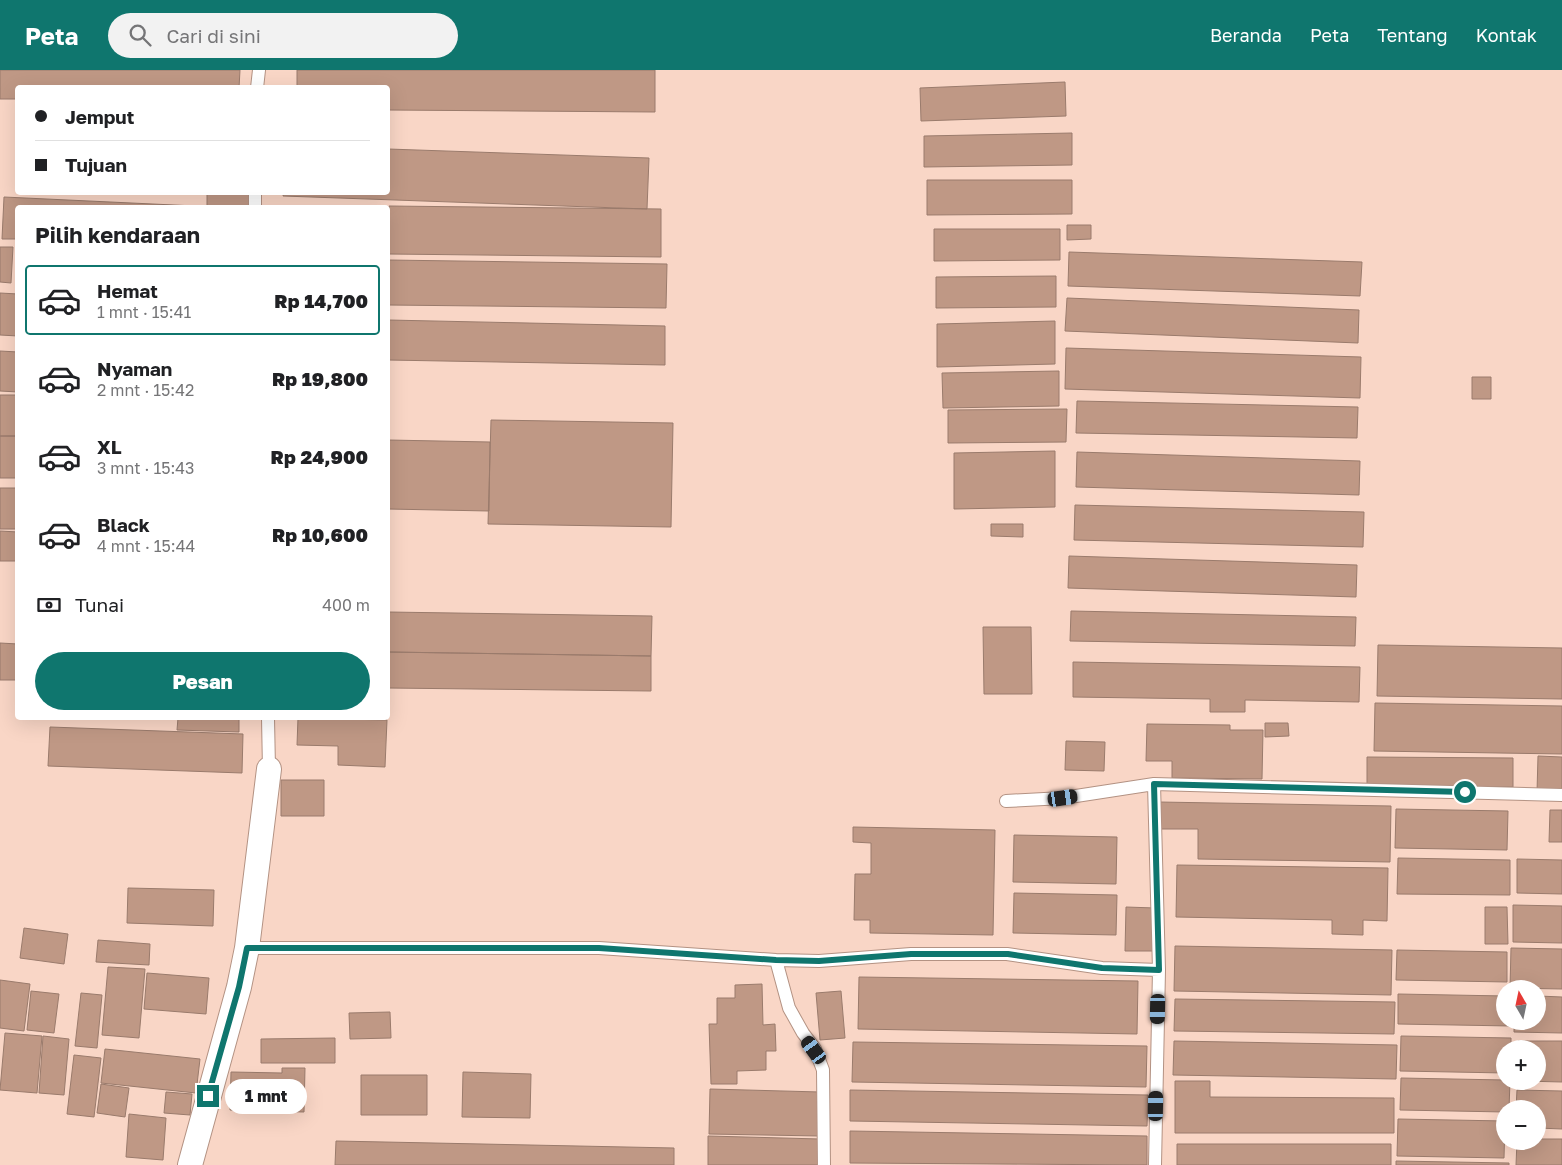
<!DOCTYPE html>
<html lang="id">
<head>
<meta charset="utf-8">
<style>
	body { margin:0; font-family:"Golos Text",sans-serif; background:#f2f2f2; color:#202124; height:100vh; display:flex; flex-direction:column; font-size:19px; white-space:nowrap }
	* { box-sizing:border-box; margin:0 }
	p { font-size:16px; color:#757577 }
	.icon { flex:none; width:28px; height:28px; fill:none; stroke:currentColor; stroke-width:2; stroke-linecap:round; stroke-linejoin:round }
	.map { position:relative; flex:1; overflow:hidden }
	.details { position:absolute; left:15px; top:135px; width:375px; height:515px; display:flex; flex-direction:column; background:#fff; border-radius:5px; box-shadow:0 5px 20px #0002 }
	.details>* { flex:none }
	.banner { position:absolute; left:15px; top:15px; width:375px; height:110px; border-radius:5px; box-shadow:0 5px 20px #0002; display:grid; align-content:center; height:110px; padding:0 20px; background:#fff }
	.needle { width:32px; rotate:351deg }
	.fabs { position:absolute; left:1496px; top:910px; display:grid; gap:10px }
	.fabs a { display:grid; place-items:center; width:50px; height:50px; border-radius:50%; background:#fff; box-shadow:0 5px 20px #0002; font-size:25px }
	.end { position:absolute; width:22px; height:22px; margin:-11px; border:6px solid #0f766e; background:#fff; box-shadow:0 0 0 2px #fff }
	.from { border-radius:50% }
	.bubble { position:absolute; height:35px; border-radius:18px; background:#fff; box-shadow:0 5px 20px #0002; font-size:16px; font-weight:800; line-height:35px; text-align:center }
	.car { position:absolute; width:15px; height:30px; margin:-15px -8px; border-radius:6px; box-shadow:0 0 4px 1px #0007; background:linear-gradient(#222 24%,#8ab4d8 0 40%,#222 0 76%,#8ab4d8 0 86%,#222 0) }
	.banner b { display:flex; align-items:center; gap:18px; height:48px; font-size:19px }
	.banner b+b { border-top:1px solid #e0e0e0 }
	.banner i { width:12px; height:12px; background:#202124 }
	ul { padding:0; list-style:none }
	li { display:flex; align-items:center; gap:15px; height:70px; margin:0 10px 8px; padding:0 10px; border:2px solid transparent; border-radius:5px }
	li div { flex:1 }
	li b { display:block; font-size:19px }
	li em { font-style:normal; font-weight:800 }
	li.selected { border-color:#0f766e }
	li>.icon { width:45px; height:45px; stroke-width:1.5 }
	h2 { padding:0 20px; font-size:22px; line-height:60px }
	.pay { display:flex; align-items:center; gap:12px; height:55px; padding:0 20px; font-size:19px }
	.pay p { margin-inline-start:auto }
	.primary-button { display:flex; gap:10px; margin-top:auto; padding:10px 20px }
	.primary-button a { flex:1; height:58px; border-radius:30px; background:#0f766e; color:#fff; font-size:20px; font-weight:800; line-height:58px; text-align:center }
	header { display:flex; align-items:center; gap:30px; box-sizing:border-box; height:70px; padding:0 25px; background:#0f766e; color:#fff }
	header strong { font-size:24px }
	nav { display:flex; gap:28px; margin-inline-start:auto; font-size:18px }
	.search { width:350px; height:45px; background:#f2f2f2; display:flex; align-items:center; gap:12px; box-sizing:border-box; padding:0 18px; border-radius:28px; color:#757577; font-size:19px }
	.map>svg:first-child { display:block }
	.building { fill:#bf9885; stroke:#9a7b6c }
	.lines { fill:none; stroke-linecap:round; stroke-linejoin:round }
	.service-casing { stroke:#b39283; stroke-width:14 }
	.minor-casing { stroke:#b39283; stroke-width:26 }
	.service { stroke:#fff; stroke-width:12 }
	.minor { stroke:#fff; stroke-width:24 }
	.route { stroke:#0f766e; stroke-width:6 }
</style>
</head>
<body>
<header>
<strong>Peta</strong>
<div class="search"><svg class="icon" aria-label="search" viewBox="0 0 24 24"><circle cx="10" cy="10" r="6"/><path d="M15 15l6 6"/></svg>Cari di sini</div>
<nav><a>Beranda</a><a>Peta</a><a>Tentang</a><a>Kontak</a></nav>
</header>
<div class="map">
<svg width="1562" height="1095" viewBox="0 0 1562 1095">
	<rect width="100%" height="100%" fill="#f9d6c6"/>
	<path class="building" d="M0,0H240L239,18H18V29H0Z
		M297,0H655V42L388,40V18H297Z
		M1065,12L1066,46L921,51L920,18Z
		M1072,63V95L924,97V66Z
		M388,79L649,88L647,139L283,126L284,122H388Z
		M927,110H1072V144L927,145Z
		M207,122H250V138H207Z
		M4,127L195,136V138H18V169H2Z
		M389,136L661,139V187L389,184Z
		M1067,155H1091V169L1067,170Z
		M934,159H1060V190L934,191Z
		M0,177H13L11,213L0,212Z
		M1069,182L1362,192L1360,226L1068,216Z
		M388,190L667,194L666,238L388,235Z
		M1056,206V237L936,238V207Z
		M0,223L18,224V266L0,265Z
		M1067,228L1359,240L1358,273L1065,261Z
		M388,250L665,256V295L388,290Z
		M1055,251V294L937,297V254Z
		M1066,278L1361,287L1360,328L1065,319Z
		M0,281L18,282V322L0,321Z
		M1059,301V336L943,338L942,303Z
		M1472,307H1491V329H1472Z
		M0,325H18V366H0Z
		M1077,331L1358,337L1357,368L1076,363Z
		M1067,339L1066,372L948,373V340Z
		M491,350L673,353L671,457L488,454Z
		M0,366H18V408H0Z
		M388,370L490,372L489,441L388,439Z
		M1055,381V437L954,439V383Z
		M1077,382L1360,391L1359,425L1076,417Z
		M0,418H18V459H0Z
		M1075,435L1364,442L1363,477L1074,470Z
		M991,454H1023V467L991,466Z
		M0,461L18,462V491H0Z
		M1069,486L1357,495L1356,527L1068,518Z
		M1071,541L1356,547L1355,576L1070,571Z
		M388,542L652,546L651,586L388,582Z
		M983,557H1031L1032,624H984Z
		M0,573L18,574V610H0Z
		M1378,575L1562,578V629L1377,626Z
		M388,582L651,586V621L388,618Z
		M1073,592L1360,597L1359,632L1245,630V642H1210V629L1073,627Z
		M1375,633L1562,636V684L1374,681Z
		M178,648H239V662L177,660Z
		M298,648L387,650L385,697L338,695V676L297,675Z
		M1265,653H1288L1289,666L1265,667Z
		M1147,654L1230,655V660H1263L1262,709L1172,708V691H1146Z
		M50,657L243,664L242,703L48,696Z
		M1066,671L1105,672L1104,701L1065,700Z
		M1538,686L1562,687V722H1537Z
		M1367,687L1513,688V717L1367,716Z
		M281,710H324V746H281Z
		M1159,732L1391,736L1390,792L1198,789V759H1158Z
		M1396,739L1508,741L1507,780L1395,778Z
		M1550,740H1562V772H1549Z
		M853,757L995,760L993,865L870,863V850H854L855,804H871V773L853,772Z
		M1014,765L1117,767L1116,814L1013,812Z
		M1398,788L1510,790V825L1397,824Z
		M1517,789L1562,790V824L1517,823Z
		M1177,795L1388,798L1387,851L1363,850V865L1332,864V850L1176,847Z
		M128,818L214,820L213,856L127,853Z
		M1014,823L1117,825L1116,865L1013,863Z
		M1513,835L1562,836V873L1513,872Z
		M1126,837L1155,838L1154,881H1125Z
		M1485,837H1507L1508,874H1485Z
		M24,858L68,864L64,894L20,888Z
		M98,870L150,874L149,895L96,892Z
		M1175,876L1392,880L1391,925L1174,921Z
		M1511,878L1562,879V919L1510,918Z
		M1397,880L1507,882V912L1396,910Z
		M108,897L145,899L139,968L102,965Z
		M147,903L209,908L206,944L144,939Z
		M859,907L1138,911L1137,964L858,959Z
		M0,910L30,914L24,961L0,958Z
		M762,914L763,955L775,954L776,981H766V1000L737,1001V1014H711L709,954H717V928H735V915Z
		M31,921L59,924L54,963L27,960Z
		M841,921L845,968L820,970L816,923Z
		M81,923L102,925L97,978L75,976Z
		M1398,924L1505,926V951H1511V956L1398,954Z
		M1538,926L1562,927V963L1514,962V951H1538Z
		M1175,929L1395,932L1394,964L1174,961Z
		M390,942L391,968L350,969L349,943Z
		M5,963L42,966L37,1023L0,1020Z
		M43,966L69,969L64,1025L39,1023Z
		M1401,966L1511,968V979H1505V1003L1400,1001Z
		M335,968V993H261V969Z
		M1174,971L1397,975L1396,1009L1173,1005Z
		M1518,971H1562V1012L1523,1011H1538V979H1518Z
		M853,972L1147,976L1146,1017L852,1012Z
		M105,979L200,989L196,1023L101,1013Z
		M74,985L101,988L94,1047L67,1044Z
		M282,998H305L304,1042L230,1040L231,1002L282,1003Z
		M463,1002L531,1004L530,1048L462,1047Z
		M361,1005H427V1045H361Z
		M1401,1008L1505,1010V1011H1510L1509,1039H1505V1042L1400,1040Z
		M1175,1011H1210V1027L1394,1028V1063H1175Z
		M101,1014L129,1018L125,1047L97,1043Z
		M710,1019L820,1022L819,1066L709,1064Z
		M850,1020L1148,1025L1147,1056L850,1051Z
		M1517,1020L1562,1021V1059L1538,1058V1039H1516Z
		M166,1022L192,1024L190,1045L164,1043Z
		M129,1044L166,1048L163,1090L126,1087Z
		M1398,1049L1505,1051L1504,1088L1397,1086Z
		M850,1061L1147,1066V1095L850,1093Z
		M708,1066L820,1069L819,1095H708Z
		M1538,1069H1562V1095H1516L1517,1071H1538Z
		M336,1071L674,1078V1095H335Z
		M1177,1074H1391V1095H1177Z
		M1396,1091L1509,1093V1095H1396Z"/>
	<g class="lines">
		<g class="service-casing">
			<path id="service" d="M257,18L259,0
				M255,122V138
				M268,648L269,699
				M1006,731L1063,728L1154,714
				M247,878H599L776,890L819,891L911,884H1007L1102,898L1159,900
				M776,890L789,938L803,963L815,979L823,1000L824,1095
				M1155,1095L1159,900L1154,714L1562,725"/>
		</g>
		<g class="minor-casing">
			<path id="minor" d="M190,1095L239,917L247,878L269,699"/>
		</g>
		<use href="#service" class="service"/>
		<use href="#minor" class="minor"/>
	</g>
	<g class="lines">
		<path class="route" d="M208,1026L239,917L247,878H599L776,890L819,891L911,884H1008L1102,898L1159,900L1154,714L1465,722"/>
	</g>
</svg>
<div class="fabs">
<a><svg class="needle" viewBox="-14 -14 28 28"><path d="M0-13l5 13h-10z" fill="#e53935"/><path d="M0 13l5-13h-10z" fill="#757577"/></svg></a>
<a>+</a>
<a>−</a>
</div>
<i class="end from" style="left:1465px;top:722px"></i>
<i class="end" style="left:208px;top:1026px"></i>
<div class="bubble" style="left:225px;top:1009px;width:82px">1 mnt</div>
<i class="car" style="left:1063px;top:728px;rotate:82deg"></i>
<i class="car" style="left:1158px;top:939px;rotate:181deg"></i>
<i class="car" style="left:814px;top:980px;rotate:324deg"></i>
<i class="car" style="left:1156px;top:1036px;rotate:1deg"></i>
<div class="banner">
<b><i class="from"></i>Jemput</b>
<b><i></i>Tujuan</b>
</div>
<section class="details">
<h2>Pilih kendaraan</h2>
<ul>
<li class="selected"><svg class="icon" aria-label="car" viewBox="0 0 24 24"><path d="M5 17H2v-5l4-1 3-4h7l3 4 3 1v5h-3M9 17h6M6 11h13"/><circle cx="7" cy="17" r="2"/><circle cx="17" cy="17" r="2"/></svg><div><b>Hemat</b><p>1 mnt · 15:41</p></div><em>Rp 14,700</em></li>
<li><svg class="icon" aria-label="car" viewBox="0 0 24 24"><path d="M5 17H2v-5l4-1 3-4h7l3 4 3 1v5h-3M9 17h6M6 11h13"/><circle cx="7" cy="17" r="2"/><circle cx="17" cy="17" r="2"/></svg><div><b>Nyaman</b><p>2 mnt · 15:42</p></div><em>Rp 19,800</em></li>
<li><svg class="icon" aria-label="car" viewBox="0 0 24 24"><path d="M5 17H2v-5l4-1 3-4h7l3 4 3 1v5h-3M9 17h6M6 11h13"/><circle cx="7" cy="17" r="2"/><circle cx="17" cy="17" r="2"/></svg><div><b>XL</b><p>3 mnt · 15:43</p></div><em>Rp 24,900</em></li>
<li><svg class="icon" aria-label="car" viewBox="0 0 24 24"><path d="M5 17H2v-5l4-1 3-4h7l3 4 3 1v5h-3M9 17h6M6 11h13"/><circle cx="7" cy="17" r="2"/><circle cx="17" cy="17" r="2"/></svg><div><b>Black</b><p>4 mnt · 15:44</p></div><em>Rp 10,600</em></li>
</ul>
<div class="pay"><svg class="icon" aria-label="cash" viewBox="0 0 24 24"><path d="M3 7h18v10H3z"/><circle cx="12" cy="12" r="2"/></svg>Tunai<p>400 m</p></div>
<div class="primary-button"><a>Pesan</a></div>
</section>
</div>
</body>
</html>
